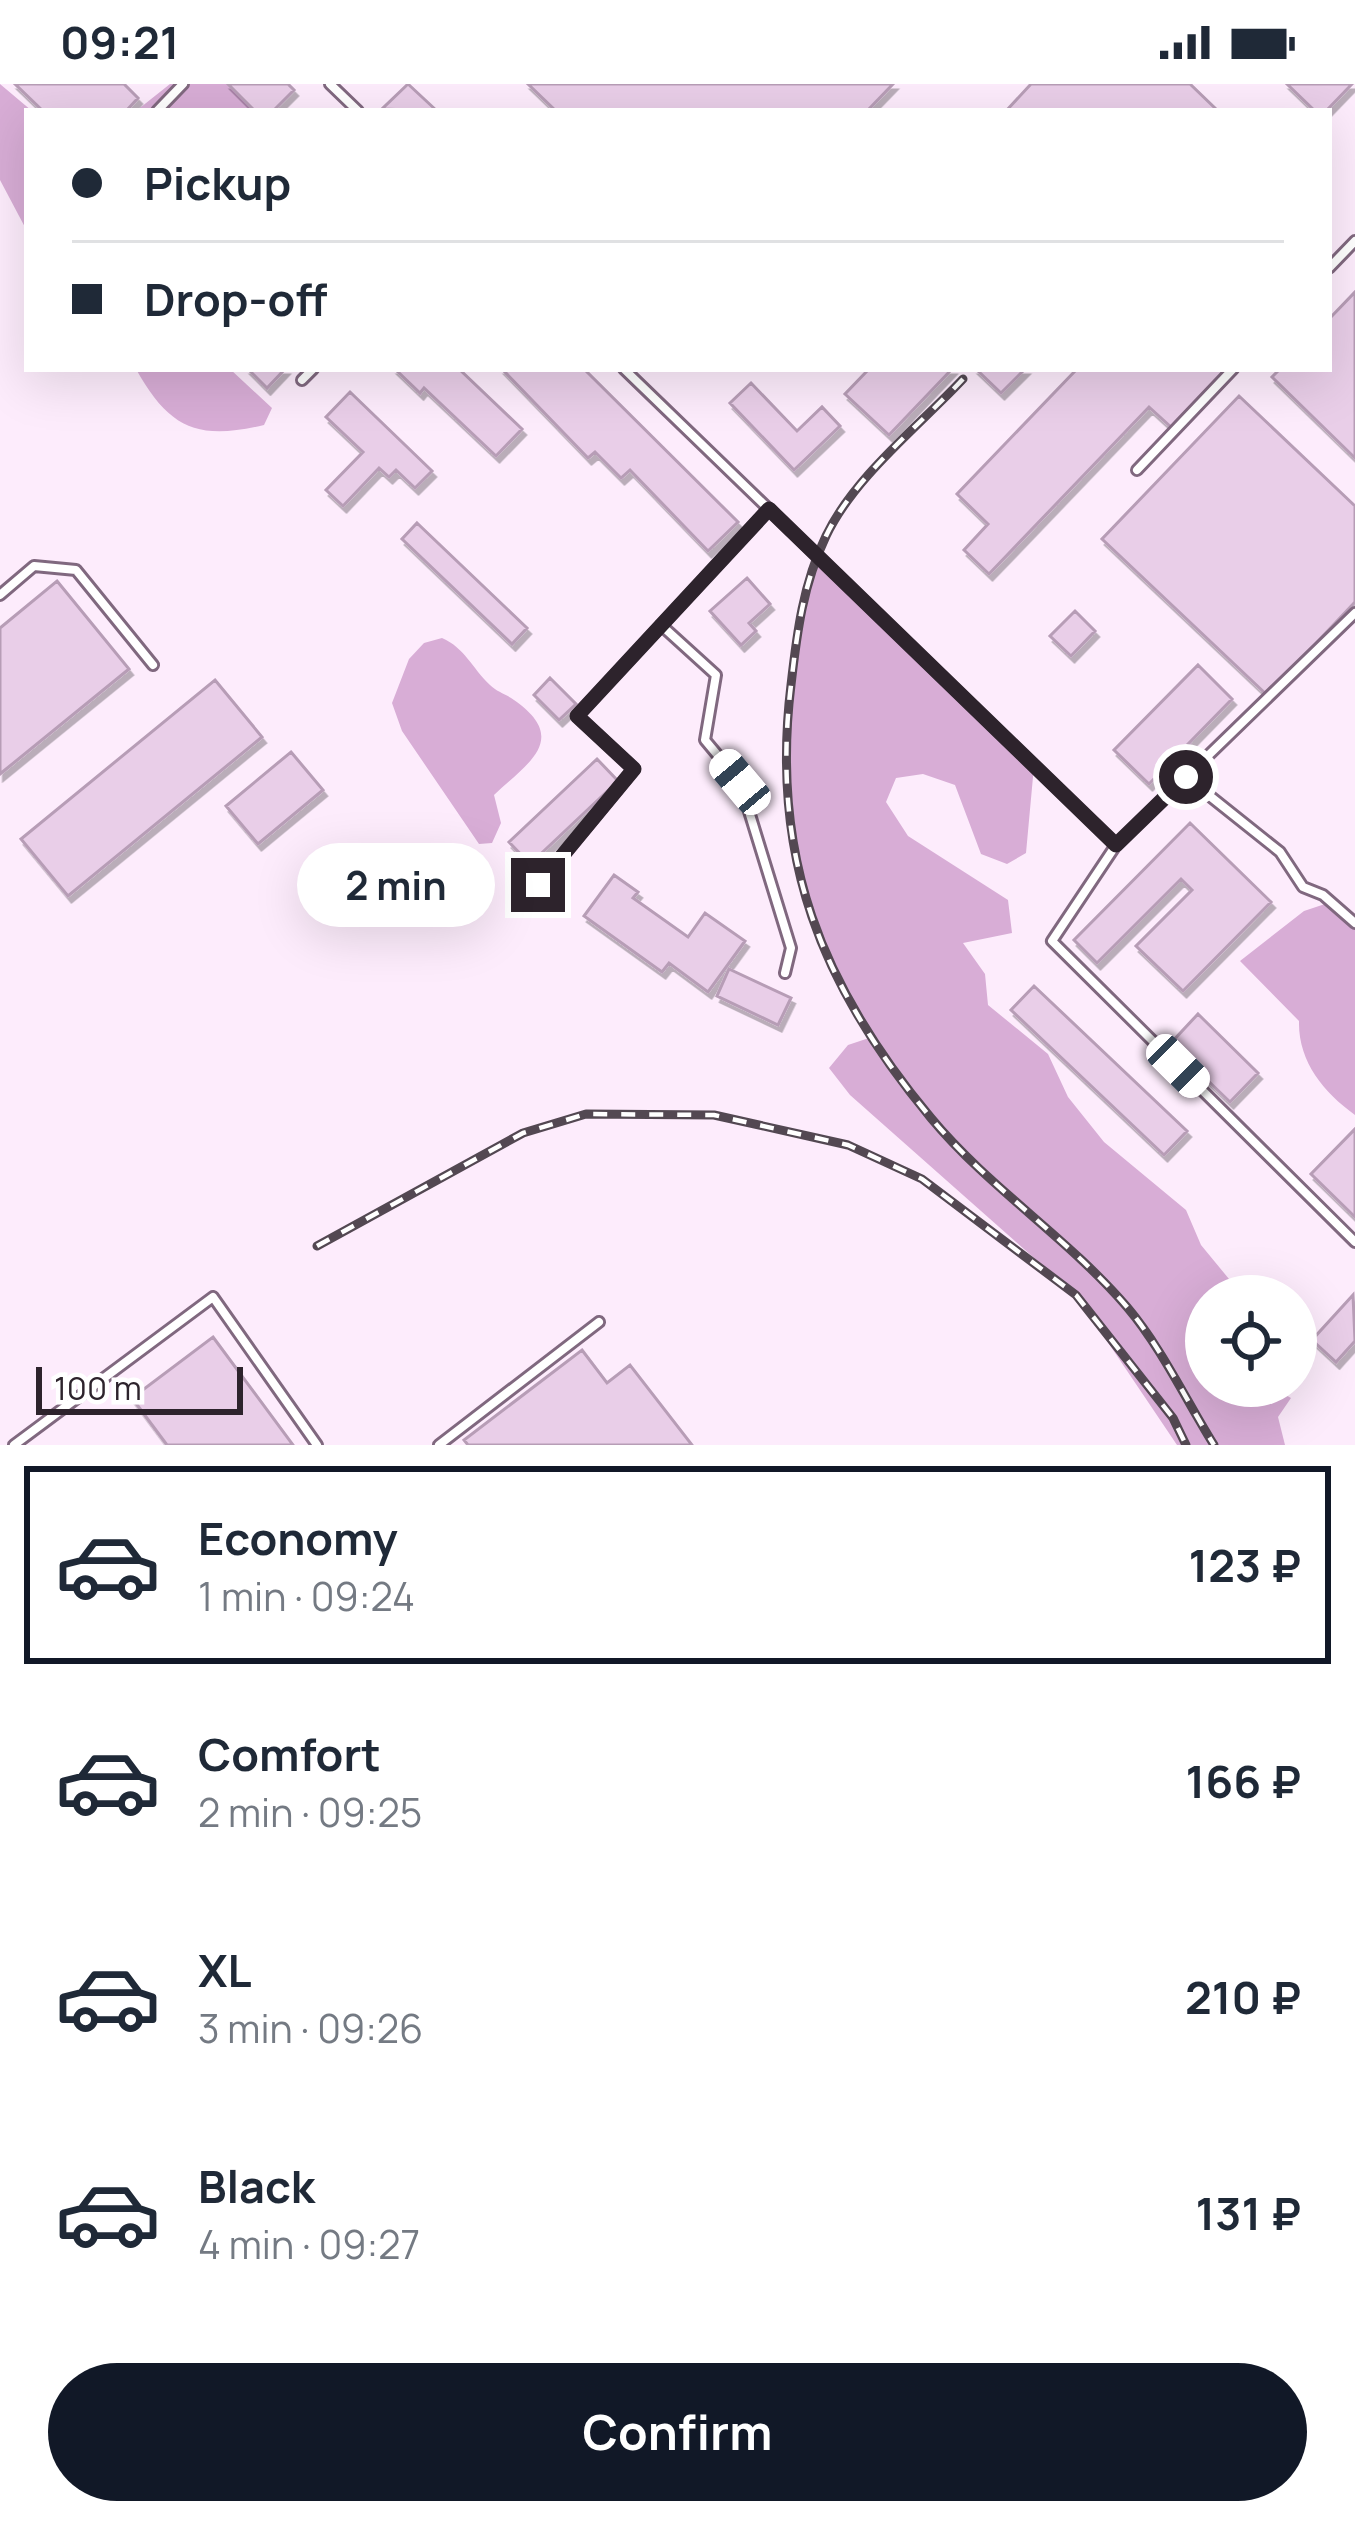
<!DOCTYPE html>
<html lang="en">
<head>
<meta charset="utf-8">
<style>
	body { margin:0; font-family:Manrope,sans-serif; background:#f2f2f3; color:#1f2937; height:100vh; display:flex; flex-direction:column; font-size:45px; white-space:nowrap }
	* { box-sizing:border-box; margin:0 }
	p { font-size:39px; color:#747a83 }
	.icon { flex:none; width:66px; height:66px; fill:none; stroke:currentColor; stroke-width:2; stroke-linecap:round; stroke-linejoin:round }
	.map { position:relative; height:1361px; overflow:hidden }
	.drawer { display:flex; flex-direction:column; background:#fff; flex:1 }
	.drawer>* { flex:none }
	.guide { position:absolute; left:24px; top:24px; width:1308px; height:264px; border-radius:0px; box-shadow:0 12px 48px #0002; display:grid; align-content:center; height:264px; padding:0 48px; background:#fff }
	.buttons { position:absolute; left:1185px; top:1191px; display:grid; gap:24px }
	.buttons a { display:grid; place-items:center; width:132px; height:132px; border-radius:50%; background:#fff; box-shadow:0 12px 48px #0002; font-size:60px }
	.scale { position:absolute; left:36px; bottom:30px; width:207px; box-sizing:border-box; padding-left:12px; border:6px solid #2d232c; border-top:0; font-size:33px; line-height:42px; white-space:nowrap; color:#2d232c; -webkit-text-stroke:9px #fff; paint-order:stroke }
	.end { position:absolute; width:54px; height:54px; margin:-27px; border:15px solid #2d232c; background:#fff; box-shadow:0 0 0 6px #fff }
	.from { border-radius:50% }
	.bubble { position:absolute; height:84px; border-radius:42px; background:#fff; box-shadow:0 12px 48px #0002; font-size:39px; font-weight:700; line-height:84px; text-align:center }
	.car { position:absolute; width:36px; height:72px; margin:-36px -18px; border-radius:15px; box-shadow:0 0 9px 3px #0007; background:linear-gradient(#fff 24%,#345 0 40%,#fff 0 76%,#345 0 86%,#fff 0) }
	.guide b { display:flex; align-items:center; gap:42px; height:114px; font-size:45px }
	.guide b+b { border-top:3px solid #e0e1e3 }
	.guide i { width:30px; height:30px; background:#1f2937 }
	ul { padding:21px 0 0; list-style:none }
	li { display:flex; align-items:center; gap:36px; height:198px; margin:0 24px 18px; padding:0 24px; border:6px solid transparent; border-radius:0px }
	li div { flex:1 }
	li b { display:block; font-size:45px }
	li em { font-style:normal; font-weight:700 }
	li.selected { border-color:#111827 }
	li>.icon { width:108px; height:108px; stroke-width:1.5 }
	.primary-button { display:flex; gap:24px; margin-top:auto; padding:24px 48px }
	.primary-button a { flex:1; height:138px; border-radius:72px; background:#111827; color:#fff; font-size:48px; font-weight:700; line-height:138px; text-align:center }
	.status { display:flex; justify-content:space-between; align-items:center; height:84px; padding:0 60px; background:#fff; direction:ltr }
	.status svg { height:33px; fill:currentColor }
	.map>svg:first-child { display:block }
	.forest { fill:#d8add6 }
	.building { fill:#e9cee8; stroke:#b79db6; stroke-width:3; filter:url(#shadow) }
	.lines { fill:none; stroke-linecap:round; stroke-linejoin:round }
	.lane-casing { stroke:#80687f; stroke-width:14 }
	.lane { stroke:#fff; stroke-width:8 }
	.rail-casing { stroke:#534852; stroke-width:9 }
	.rail { stroke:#fff; stroke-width:4.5; stroke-dasharray:14; stroke-linecap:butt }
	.route { stroke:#2d232c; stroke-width:15 }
</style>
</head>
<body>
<div class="status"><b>09:21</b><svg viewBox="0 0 49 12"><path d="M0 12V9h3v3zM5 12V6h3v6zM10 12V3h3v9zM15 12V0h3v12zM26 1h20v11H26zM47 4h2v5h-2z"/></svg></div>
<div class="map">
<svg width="1355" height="1361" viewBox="0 0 1355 1361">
	<defs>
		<filter id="shadow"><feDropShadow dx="3.5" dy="6" stdDeviation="0" flood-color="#0004"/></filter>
	</defs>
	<rect width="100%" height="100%" fill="#fdecfc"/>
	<path class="forest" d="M0,0L32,27H27V147L0,96Z
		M170,0H228L255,27H136Z
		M136,285H230L272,324L264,341C197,357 169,344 136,285Z
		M818,473L1034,682L1026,769L1007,780L981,770L955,701L923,690L896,694L886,718L908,752L1008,816L1012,849L963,859L985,890L988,921L1048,970L1068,1013L1104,1058L1186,1126L1201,1161L1243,1212H1206V1302H1270L1291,1314L1278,1333L1285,1361H1177L1076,1211L850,1011L829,984L848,961L869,954C840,902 811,851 797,793C772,694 782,567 818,473Z
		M442,554C465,564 472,584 490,601C497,608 506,610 514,616C570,655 528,679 494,711L501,739L492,759L479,760L402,647L392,619L409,575L424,559Z
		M1331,818L1355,830V1031C1323,1008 1298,977 1299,937L1240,877L1304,827Z"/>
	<path class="building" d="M15,0H124L138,14L126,27H43Z
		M228,0H288L294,6L273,27H255Z
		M408,0L437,27L382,25Z
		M528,0H893L867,27H556Z
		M1031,0H1190L1218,27H1006Z
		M1287,0H1352L1326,27H1315Z
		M1355,208V374L1272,293L1280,285H1329V235Z
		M248,285H285L267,304Z
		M395,285H459L522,345L496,372L424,304L420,309Z
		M502,285H584L738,438L708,467L630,386L621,394L595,368L588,374Z
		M869,285H952L889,351L845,310Z
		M976,285H1025L1001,309Z
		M1077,285H1227L1171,343L1149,323L989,490L964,466L988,440L957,410Z
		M751,299L797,347L822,323L840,342L794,386L730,319Z
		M350,308L432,387L415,404L396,386L389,393L379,384L343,422L326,406L363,368L326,333Z
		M1239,312L1355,422V518L1267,611L1102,455Z
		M417,439L527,544L512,560L402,455Z
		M747,494L770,520L749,539L756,547L741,561L710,527Z
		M57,497L129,585L0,690V544Z
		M1075,527L1095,547L1071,572L1050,552Z
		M1198,581L1232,615L1149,700L1114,666Z
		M550,594L576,620L559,636L534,611Z
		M215,596L262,653L68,812L21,755Z
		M291,668L323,706L258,760L226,722Z
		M597,675L618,697L530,780L509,758Z
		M1190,739L1271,818L1183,907L1136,862L1192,806L1181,795L1097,879L1074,856Z
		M614,791L638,808L633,814L688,853L705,829L745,857L708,908L669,879L662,888L584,832Z
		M729,885L791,914L778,941L717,912Z
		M1034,902L1187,1047L1164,1071L1011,926Z
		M1198,930L1258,989L1230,1018L1170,960Z
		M1355,1045V1133L1311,1090Z
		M1353,1211L1355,1257L1336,1278L1312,1256Z
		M213,1253L293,1361H167L132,1314Z
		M582,1266L607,1299L630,1281L692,1361H468L464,1356Z"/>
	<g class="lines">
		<g class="lane-casing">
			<path id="lane" d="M330,0L358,27
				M157,27L183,0
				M1329,184L1355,157
				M624,285L1116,761L1052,857L1355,1158
				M302,296L313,285
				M1137,386L1233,285
				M0,511L34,482L76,486L153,581
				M661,541L716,591L705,656L740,698L791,864L785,889
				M1186,693L1280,768L1303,803L1323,811L1355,839
				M1116,761L1355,529
				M539,801L634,685L577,632L769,425
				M14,1361L213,1213L317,1361
				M439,1361L599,1238"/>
		</g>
		<use href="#lane" class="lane"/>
		<g class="rail-casing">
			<path id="rail" d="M963,295C919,342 854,393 826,452C803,500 797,548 791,601C770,773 821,902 931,1034C989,1104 1068,1154 1127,1223C1161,1263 1186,1316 1214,1361
				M317,1162L523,1049L586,1030L714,1031L848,1061L922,1095L1076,1211L1173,1334L1186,1361"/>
		</g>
		<use href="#rail" class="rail"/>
	</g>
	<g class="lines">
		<path class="route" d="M538,801L634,685L577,632L769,425L1116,761L1186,693"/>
	</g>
</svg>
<div class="buttons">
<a><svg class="icon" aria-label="locate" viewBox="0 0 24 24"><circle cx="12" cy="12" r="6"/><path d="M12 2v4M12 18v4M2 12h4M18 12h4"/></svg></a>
</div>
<div class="scale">100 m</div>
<i class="end from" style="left:1186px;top:693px"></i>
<i class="end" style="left:538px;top:801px"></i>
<div class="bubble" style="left:297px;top:759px;width:198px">2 min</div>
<i class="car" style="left:740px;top:698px;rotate:320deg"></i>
<i class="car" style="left:1178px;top:982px;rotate:135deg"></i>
<div class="guide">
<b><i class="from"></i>Pickup</b>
<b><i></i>Drop-off</b>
</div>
</div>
<section class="drawer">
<ul>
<li class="selected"><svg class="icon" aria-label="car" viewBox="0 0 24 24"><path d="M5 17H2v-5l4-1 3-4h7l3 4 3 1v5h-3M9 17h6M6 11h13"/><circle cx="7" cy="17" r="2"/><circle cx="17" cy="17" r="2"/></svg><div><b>Economy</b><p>1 min · 09:24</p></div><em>123 ₽</em></li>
<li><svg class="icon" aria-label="car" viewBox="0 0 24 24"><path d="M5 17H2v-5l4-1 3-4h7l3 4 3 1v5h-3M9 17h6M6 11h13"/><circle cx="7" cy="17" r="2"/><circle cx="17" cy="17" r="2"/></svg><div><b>Comfort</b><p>2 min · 09:25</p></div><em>166 ₽</em></li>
<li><svg class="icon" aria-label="car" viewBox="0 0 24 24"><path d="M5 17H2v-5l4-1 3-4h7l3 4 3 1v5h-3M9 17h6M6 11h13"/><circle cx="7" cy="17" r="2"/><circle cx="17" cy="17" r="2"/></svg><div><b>XL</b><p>3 min · 09:26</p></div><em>210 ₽</em></li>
<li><svg class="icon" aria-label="car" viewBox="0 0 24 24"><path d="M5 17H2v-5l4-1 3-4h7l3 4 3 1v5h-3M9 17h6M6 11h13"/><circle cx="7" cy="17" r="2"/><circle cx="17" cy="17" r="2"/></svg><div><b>Black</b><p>4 min · 09:27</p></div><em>131 ₽</em></li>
</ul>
<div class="primary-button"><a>Confirm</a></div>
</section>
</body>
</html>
